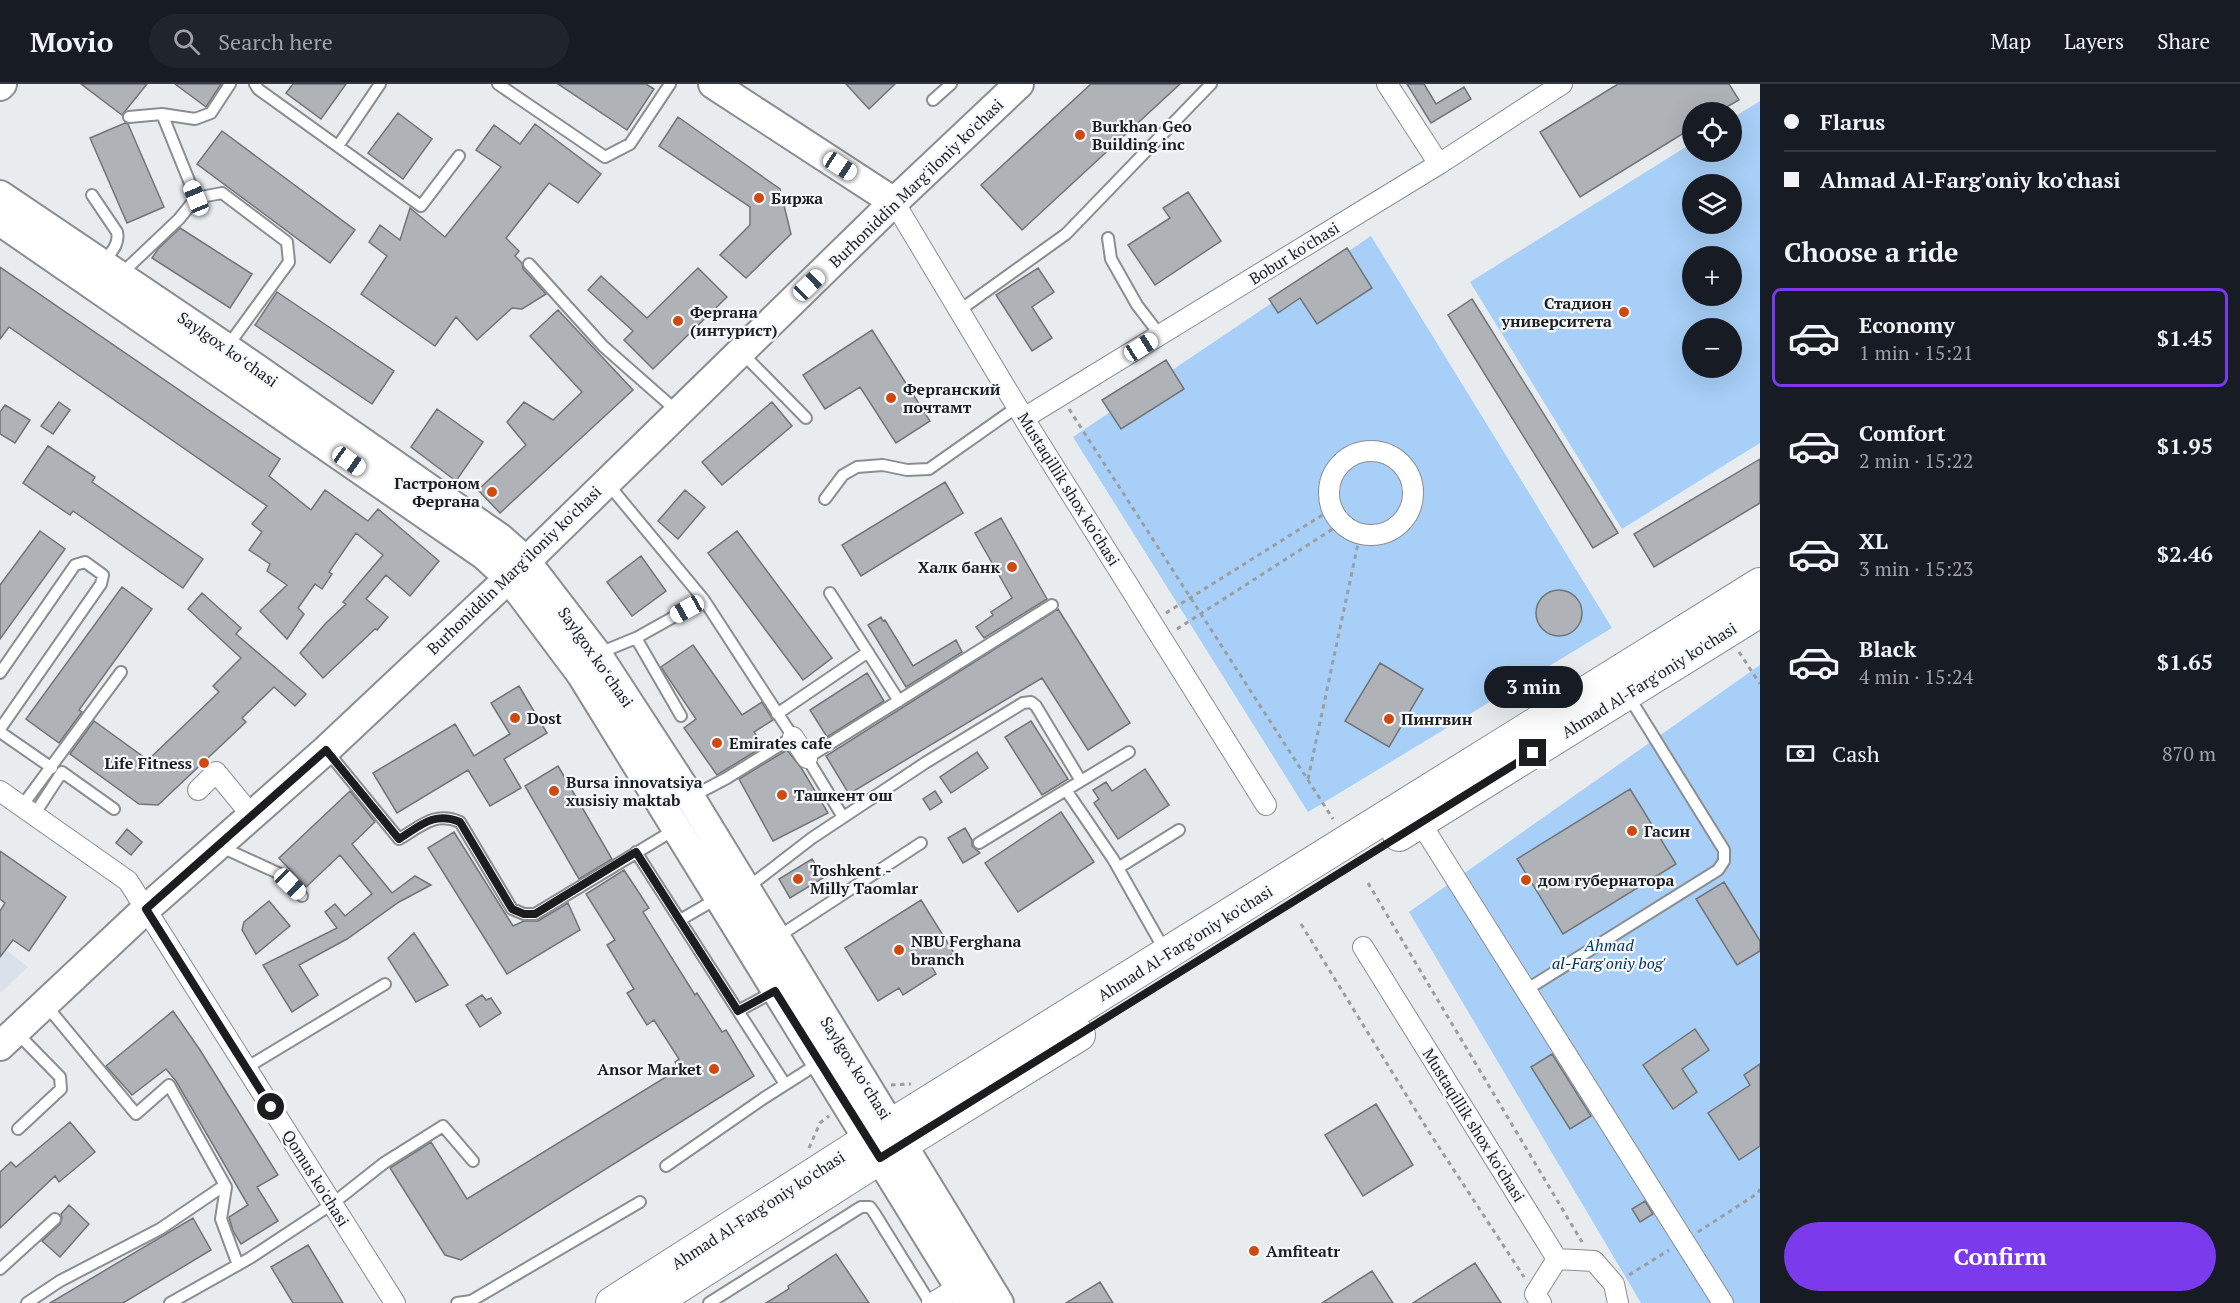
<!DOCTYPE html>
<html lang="en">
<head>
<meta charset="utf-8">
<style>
	body { margin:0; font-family:"PT Serif",serif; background:#20242c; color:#f1f3f6; height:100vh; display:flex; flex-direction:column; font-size:22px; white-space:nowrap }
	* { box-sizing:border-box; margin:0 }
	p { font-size:20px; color:#9ea1a6 }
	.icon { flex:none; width:33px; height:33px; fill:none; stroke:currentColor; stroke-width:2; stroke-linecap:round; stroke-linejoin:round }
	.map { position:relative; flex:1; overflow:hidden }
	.sheet { display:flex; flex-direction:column; background:#171b24; width:480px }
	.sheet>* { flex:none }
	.top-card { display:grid; align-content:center; height:132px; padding:0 24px; background:#171b24 }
	.controls { position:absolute; left:1682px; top:18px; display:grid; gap:12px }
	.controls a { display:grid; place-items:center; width:60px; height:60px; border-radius:50%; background:#171b24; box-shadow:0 6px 24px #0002; font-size:30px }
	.end { position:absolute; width:27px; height:27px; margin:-14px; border:8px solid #1c1d1f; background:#fff; box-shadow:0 0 0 3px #fff }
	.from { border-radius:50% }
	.bubble { position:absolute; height:42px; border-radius:21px; background:#171b24; box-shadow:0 6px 24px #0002; font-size:20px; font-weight:600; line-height:42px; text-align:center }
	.car { position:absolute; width:18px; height:36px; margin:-18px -9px; border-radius:8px; box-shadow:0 0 4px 2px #0007; background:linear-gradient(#fff 24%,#345 0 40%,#fff 0 76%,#345 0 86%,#fff 0) }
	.top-card b { display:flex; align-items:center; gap:21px; height:57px; font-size:22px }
	.top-card b+b { border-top:2px solid #363941 }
	.top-card i { width:15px; height:15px; background:#f1f3f6 }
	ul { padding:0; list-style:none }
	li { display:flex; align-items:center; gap:18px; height:99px; margin:0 12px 9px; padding:0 12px; border:3px solid transparent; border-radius:9px }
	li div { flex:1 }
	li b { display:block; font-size:22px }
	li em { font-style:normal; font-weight:600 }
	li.selected { border-color:#7c3aed }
	li>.icon { width:54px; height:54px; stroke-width:1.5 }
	h2 { padding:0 24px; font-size:27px; line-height:72px }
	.pay { display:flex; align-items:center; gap:15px; height:66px; padding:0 24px; font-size:22px }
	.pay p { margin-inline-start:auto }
	.button { display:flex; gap:12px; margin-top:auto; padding:12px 24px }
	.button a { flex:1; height:69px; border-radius:36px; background:#7c3aed; color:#fff; font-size:24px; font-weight:600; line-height:69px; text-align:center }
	header { display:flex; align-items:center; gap:36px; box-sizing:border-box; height:84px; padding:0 30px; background:#171b24; border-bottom:2px solid #363941 }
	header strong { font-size:28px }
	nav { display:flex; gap:33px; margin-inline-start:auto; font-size:21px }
	.search { width:420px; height:54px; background:#20242c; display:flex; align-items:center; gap:15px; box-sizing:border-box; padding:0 21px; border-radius:33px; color:#9ea1a6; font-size:22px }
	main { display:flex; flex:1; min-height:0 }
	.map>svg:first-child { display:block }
	.built { fill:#d9e2eb }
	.green { fill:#a8cff8; fill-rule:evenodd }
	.building { fill:#afb2b6; stroke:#717477; stroke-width:1.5 }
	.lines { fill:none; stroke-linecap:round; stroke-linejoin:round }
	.lane-casing { stroke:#8b8e91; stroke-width:14 }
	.street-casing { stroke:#8b8e91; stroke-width:22 }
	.secondary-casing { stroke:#8b8e91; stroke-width:32 }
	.primary-casing { stroke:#8b8e91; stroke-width:34 }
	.path { stroke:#9b9ea1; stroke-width:3; stroke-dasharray:4.5 4.5; stroke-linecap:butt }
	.lane { stroke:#fff; stroke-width:10 }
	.street { stroke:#fff; stroke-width:20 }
	.secondary { stroke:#fff; stroke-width:28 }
	.primary { stroke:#fff; stroke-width:32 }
	.route { stroke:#1c1d1f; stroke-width:8 }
	.poi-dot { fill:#d04a10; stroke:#f5f9fd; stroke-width:2 }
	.labels { text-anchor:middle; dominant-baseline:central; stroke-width:4.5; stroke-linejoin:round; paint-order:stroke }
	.poi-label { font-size:16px; font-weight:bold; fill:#1c1d1f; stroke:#f5f9fd; text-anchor:start }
	.street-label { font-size:16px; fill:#1c1d1f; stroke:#f5f9fd }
	.park-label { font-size:16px; font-style:italic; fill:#003058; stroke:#f5f9fd }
</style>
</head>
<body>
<header>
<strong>Movio</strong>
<div class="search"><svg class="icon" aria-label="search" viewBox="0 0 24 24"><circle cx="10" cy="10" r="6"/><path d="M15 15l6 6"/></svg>Search here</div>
<nav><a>Map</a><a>Layers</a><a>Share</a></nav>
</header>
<main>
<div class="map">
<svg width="1760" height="1219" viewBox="0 0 1760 1219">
	<rect width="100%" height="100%" fill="#e8ecef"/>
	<path class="built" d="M0,861L28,883L0,909Z"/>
	<path class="green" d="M1760,17V359L1622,445L1470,198L1692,59V68H1731V35ZM1692,100H1731V140H1692ZM1692,172H1731V212H1692ZM1692,244H1731V284H1692Z
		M1371,152L1612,544L1308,728L1073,353Z
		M1760,581V1219H1641L1409,828Z"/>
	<path class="building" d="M81,0H147L122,31Z
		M175,0H221L206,23Z
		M293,0H346L321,35L286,9Z
		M558,0H646L654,5L627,46Z
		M846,0H895L869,25Z
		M1091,0H1180L1022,146L981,101Z
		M1407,0H1424L1436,20L1464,3L1471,15L1431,39Z
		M1618,0H1729L1739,16L1718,28H1692V44L1580,113L1540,48Z
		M398,29L432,55L403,95L368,69Z
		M678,33L780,105L791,150L746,194L720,171L750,141V123L659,62Z
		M125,39L128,40L164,123L127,139L90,54Z
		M535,40L601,90L578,119L549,99L506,154L519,167L515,172L522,179L523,185L546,210L522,225L512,224L477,256L456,233L435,262L361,210L387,172L369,158L380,141L400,156L410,124L445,153L501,83L476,66L494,41L520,60Z
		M222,47L355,146L330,179L197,80Z
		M1188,108L1221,157L1155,201L1128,161L1170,134L1163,124Z
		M180,144L252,190L230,224L152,174L158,165Z
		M1347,164L1372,204L1317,240L1300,214L1278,229L1269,215Z
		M0,183L280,375L269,392L311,426L325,406L368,437L378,425L439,477L410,512L386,491L366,515L388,533L377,546L375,545L323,594L300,569L326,539L346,520L343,518L383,471L356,449L329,488L332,490L322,505L315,500L298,524L304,530L287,555L260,527L287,501L267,487L270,480L249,466L262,448L252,440L267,422L9,243L0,255Z
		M698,184L727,213L653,285L624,256L633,247L588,206L601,192L647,234Z
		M1038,184L1054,208L1032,223L1052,254L1032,267L996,211Z
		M277,208L394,287L372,320L255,241Z
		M1472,215L1618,449L1593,464L1448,231Z
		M558,226L633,306L500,429L478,406L526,361L507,338L524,318L553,336L582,308L530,252Z
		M872,246L930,337L896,359L860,303L825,325L803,291Z
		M1166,276L1184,305L1121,345L1102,316Z
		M59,318L70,326L53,350L41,342Z
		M772,318L792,342L722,401L702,378Z
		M5,321L30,336L15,359L0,350V328Z
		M437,325L483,358L456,397L411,363Z
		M48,362L95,393L92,398L203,475L183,504L73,427L70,431L23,399Z
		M1760,375V419L1654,483L1634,450Z
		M945,398L963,429L861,492L842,461Z
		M685,406L705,423L678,455L658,437Z
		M1001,434L1047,515L984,554L976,543L993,531L991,528L1012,514L975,449Z
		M40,447L65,465L0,555V501Z
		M737,447L832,574L803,596L708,469Z
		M641,472L666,507L632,532L607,498Z
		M122,503L152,525L79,626L82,628L59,659L26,635Z
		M1536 529a23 23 0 1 1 46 0a23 23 0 1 1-46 0Z
		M202,509L241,544L236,550L306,610L295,622L274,603L242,634L246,638L158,721L139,720L70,670L94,637L148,676L219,608L213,602L241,574L188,525Z
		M1058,525L1130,639L1088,666L1042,594L849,710L826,672Z
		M881,533L883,537L885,536L913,582L956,556L962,568L906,603L868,541Z
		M693,561L742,631L762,618L773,636L754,648L764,662L717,691L684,644L696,635L661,583Z
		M1380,579L1423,605L1389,663L1345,637Z
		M867,589L884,617L827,653L810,626Z
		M519,602L547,649L504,675L521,704L490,722L468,686L397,729L373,689L455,640L474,672L510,650L491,619Z
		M1031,637L1068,695L1042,711L1005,653Z
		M787,666L802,685L828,729L773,757L739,695Z
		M977,668L988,684L951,709L940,693Z
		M558,682L612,775L579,795L525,702Z
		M1145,685L1169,721L1118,755L1094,719L1099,715L1093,706L1106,698L1112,707Z
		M1630,705L1676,780L1563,850L1517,775Z
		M350,707L375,738L352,760L392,809L415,792L431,801L399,818L347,855L299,881L318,911L292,928L263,881L337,844L325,828L335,820L345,832L372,810L340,771L306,803L279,774Z
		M935,707L942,718L930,726L923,715Z
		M1061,728L1094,778L1018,828L985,779Z
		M965,744L972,756V762L980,769L963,779L948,754Z
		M127,745L142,758L131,771L116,759Z
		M454,748L513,842L524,837H538L568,819L580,846L507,890L428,764Z
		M0,767L66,813L29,867L13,856L0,873V827L5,819L0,815Z
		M812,775L823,794L790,814L779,795Z
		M624,786L649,824L643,828L695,911L697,909L722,948L726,946L754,992L461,1176L445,1171L390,1084L431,1058L467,1115L679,985L675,978L679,975L654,936L647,941L627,909L634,905L607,861L615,856L586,810Z
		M1724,798L1760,857V867L1737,881L1696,815Z
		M921,816L954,869L932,883L936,890L903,911L899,904L878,917L845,864Z
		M269,817L290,842L256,870L242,846L244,838Z
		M414,849L448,901L416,918L388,874Z
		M482,911L486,916L491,914L501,929L480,943L466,921Z
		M173,927L200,966L278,1091L257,1103L278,1137L241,1160L233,1147L229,1133L248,1121L176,997L166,985L132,1011L106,982Z
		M1695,945L1709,966L1682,985L1697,1008L1673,1025L1643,981Z
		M1552,970L1591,1032L1570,1045L1531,983Z
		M1760,980V1062L1739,1076L1708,1029L1750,1001L1744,991Z
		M1376,1020L1413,1081L1363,1112L1325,1051Z
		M70,1038L95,1068L59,1098L55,1092L0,1144V1088L11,1078L16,1083Z
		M1645,1117L1653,1130L1640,1138L1632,1125Z
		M69,1121L89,1140L60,1173L42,1157L60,1140L62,1134L61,1130Z
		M193,1134L211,1166L123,1219H50Z
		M308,1161L343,1219H293L271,1183Z
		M836,1170L869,1219H766L789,1205L788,1202Z
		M1475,1179L1501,1219H1413Z
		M1372,1187L1393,1219H1322Z
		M1100,1198L1113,1219H1066Z"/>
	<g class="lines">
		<g class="lane-casing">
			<path id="lane" d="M255,0L258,5L421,122L459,72
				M498,0L605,73L630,60L670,0
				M933,16L951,0
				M162,30L196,114
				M129,33L162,30L195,35L211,29L230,0
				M338,62L380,0
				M92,111L117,148C120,161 110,169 103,179
				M1108,154L1111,175L1137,221L1160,251
				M529,180L603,262L678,328
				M120,191L179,135L196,114L222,109L287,158L289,178L227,263
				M960,226L1066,150L1211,0
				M741,268L806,334
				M608,400L704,516L636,554
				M825,415L843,391L857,383L883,381L907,386L929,385L1017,323
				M830,509L899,617
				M597,570L636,554L681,632
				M0,589L75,481L85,478L103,491L101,500L0,645
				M777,630L868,568
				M0,648L52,684
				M327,667L399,755C421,742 435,727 460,738L512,825L524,830H535L674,746
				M1129,668L1066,706L1113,775L1165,867
				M691,713L727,694L793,653L704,516
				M22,722L121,588
				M34,731L62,688L114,725
				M843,733L807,674L1052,521
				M979,759L1066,706
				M219,762L278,789L302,812
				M636,768L785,1000
				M1118,784L1179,746
				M747,804L812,754L925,679L1023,619L1031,618L1036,622L1081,697
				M680,836L718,814
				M776,854L921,759
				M1526,906L1718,786L1724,777V766L1629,613
				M45,920L136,1030L169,1001L226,1103L221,1135L238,1181
				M738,927L775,907
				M16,948L60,993L61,1005L18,1045
				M246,984L385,900
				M666,1082L764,1014L819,979
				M0,1185L55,1135
				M27,1219L60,1197L160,1145L225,1101
				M170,1219L250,1174L332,1120L384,1079L443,1042L473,1077
				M457,1219L471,1217L640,1118
				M709,1219L861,1123H870L875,1130L930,1219"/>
		</g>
		<g class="street-casing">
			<path id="street" d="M1387,0L1439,80
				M894,118L1031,346L1266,721
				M1024,334L1439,80L1562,0
				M1329 409a42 42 0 1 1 84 0a42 42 0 1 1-84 0Z
				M793,653L807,674
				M198,706L216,688L252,732
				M0,707L128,797L395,1219
				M1420,738L1723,1219
				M1363,863L1557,1175L1535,1210L1541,1219
				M1557,1175L1594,1177L1614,1200L1618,1219
				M932,1219L959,1203"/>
		</g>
		<g class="secondary-casing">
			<path id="secondary" d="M713,0L894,118
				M0,2L2,0
				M0,111L227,264L500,454L525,476L597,570L690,713L999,1219
				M0,137L484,471L509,494L581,590L969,1219
				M0,962L146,825L326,666L509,494L894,118L1019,0"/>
		</g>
		<g class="primary-casing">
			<path id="primary" d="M1399,751L1760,527
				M612,1219L867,1056L1760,500
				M653,1219L880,1074L1079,951"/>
		</g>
		<path class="path" d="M1069,325L1333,735
			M1166,529L1332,425
			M1177,545L1342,439
			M1739,568L1760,600
			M1308,695L1360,450
			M1368,799L1582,1158
			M1301,840L1429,1048L1524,1193
			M891,1001L911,1000
			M809,1064L820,1039L829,1032
			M1698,1148L1758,1109L1760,1105
			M1629,1191L1669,1166"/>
		<use href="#lane" class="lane"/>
		<use href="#street" class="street"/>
		<use href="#secondary" class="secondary"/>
		<use href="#primary" class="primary"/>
	</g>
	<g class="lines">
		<path class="route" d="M271,1023L146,825L326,666L399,755C420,742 434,727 460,738L512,825L524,830H535L636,768L738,927L775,907L880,1074L1533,669"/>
	</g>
	<g class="poi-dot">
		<circle cx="1080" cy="51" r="6"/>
		<circle cx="759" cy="114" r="6"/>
		<circle cx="1624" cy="228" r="6"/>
		<circle cx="678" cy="237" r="6"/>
		<circle cx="891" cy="314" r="6"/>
		<circle cx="492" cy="408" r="6"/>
		<circle cx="1012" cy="483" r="6"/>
		<circle cx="515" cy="634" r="6"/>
		<circle cx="1389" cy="635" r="6"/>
		<circle cx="717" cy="659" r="6"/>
		<circle cx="204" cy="679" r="6"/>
		<circle cx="554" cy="707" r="6"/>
		<circle cx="782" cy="711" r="6"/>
		<circle cx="1632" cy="747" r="6"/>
		<circle cx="798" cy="795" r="6"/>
		<circle cx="1526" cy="796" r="6"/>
		<circle cx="899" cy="866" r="6"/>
		<circle cx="714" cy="985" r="6"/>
		<circle cx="1254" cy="1167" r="6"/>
	</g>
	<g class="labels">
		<g class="poi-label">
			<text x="1092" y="42">Burkhan Geo<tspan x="1092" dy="18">Building inc</tspan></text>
			<text x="771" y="114">Биржа</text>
			<text x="1612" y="219" text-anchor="end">Стадион<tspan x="1612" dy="18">университета</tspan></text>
			<text x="690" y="228">Фергана<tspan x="690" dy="18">(интурист)</tspan></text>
			<text x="903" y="305">Ферганский<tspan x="903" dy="18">почтамт</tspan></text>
			<text x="480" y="399" text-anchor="end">Гастроном<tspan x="480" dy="18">Фергана</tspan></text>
			<text x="1000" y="483" text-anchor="end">Халк банк</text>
			<text x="527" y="634">Dost</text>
			<text x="1401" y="635">Пингвин</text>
			<text x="729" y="659">Emirates cafe</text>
			<text x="192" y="679" text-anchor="end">Life Fitness</text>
			<text x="566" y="698">Bursa innovatsiya<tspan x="566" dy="18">xusisiy maktab</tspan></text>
			<text x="794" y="711">Ташкент ош</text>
			<text x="1644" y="747">Гасин</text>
			<text x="810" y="786">Toshkent -<tspan x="810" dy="18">Milly Taomlar</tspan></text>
			<text x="1538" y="796">дом губернатора</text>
			<text x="911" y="857">NBU Ferghana<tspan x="911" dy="18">branch</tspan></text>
			<text x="702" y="985" text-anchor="end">Ansor Market</text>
			<text x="1266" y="1167">Amfiteatr</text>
		</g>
		<g class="street-label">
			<text transform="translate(916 99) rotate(-44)">Burhoniddin Marg'iloniy ko'chasi</text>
			<text transform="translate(1294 169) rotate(-32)">Bobur ko'chasi</text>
			<text transform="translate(228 265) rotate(35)">Saylgox koʻchasi</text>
			<text transform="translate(1069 405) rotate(58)">Mustaqillik shox ko'chasi</text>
			<text transform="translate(514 486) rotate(-44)">Burhoniddin Marg'iloniy ko'chasi</text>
			<text transform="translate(596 573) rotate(55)">Saylgox koʻchasi</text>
			<text transform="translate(1649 596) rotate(-32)">Ahmad Al-Farg'oniy ko'chasi</text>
			<text transform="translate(1185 859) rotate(-32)">Ahmad Al-Farg'oniy ko'chasi</text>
			<text transform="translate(856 984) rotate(58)">Saylgox koʻchasi</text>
			<text transform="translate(1474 1041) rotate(58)">Mustaqillik shox ko'chasi</text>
			<text transform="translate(316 1094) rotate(58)">Qomus ko'chasi</text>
			<text transform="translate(758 1126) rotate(-33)">Ahmad Al-Farg'oniy ko'chasi</text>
		</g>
		<g class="park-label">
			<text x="1609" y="861">Ahmad<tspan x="1609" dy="18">al-Farg'oniy bog'</tspan></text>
		</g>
	</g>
</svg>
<div class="controls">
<a><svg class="icon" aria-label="locate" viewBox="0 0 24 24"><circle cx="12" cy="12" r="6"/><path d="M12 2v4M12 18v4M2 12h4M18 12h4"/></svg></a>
<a><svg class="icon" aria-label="layers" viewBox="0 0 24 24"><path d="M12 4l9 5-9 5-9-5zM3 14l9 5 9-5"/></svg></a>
<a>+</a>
<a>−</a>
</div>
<i class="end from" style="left:271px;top:1023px"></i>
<i class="end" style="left:1533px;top:669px"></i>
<div class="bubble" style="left:1484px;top:582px;width:99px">3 min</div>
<i class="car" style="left:840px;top:82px;rotate:123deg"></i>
<i class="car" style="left:196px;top:114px;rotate:338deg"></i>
<i class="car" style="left:809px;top:201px;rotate:46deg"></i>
<i class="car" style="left:1141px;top:263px;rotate:58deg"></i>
<i class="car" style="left:349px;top:377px;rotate:125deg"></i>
<i class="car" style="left:687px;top:525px;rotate:241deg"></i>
<i class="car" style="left:290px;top:800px;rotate:134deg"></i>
</div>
<section class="sheet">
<div class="top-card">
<b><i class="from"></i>Flarus</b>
<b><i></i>Ahmad Al-Farg'oniy ko'chasi</b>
</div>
<h2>Choose a ride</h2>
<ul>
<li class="selected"><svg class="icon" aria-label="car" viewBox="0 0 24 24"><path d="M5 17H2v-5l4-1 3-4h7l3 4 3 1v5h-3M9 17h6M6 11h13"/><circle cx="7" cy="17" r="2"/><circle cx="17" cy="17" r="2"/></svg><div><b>Economy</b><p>1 min · 15:21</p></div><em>$1.45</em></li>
<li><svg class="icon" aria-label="car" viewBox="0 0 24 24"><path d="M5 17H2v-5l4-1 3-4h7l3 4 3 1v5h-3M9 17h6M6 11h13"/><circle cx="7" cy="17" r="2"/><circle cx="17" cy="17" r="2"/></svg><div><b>Comfort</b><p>2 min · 15:22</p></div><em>$1.95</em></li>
<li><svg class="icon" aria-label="car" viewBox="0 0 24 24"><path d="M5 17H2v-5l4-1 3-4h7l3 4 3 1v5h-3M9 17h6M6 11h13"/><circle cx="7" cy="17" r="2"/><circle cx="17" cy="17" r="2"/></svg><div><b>XL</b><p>3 min · 15:23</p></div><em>$2.46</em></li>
<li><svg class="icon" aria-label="car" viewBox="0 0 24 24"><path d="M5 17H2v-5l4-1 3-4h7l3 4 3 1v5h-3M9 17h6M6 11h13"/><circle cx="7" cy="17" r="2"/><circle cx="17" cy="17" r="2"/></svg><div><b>Black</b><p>4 min · 15:24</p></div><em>$1.65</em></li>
</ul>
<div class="pay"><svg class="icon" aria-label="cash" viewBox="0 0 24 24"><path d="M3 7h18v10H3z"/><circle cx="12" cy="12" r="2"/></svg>Cash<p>870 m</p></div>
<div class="button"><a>Confirm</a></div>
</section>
</main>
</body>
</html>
